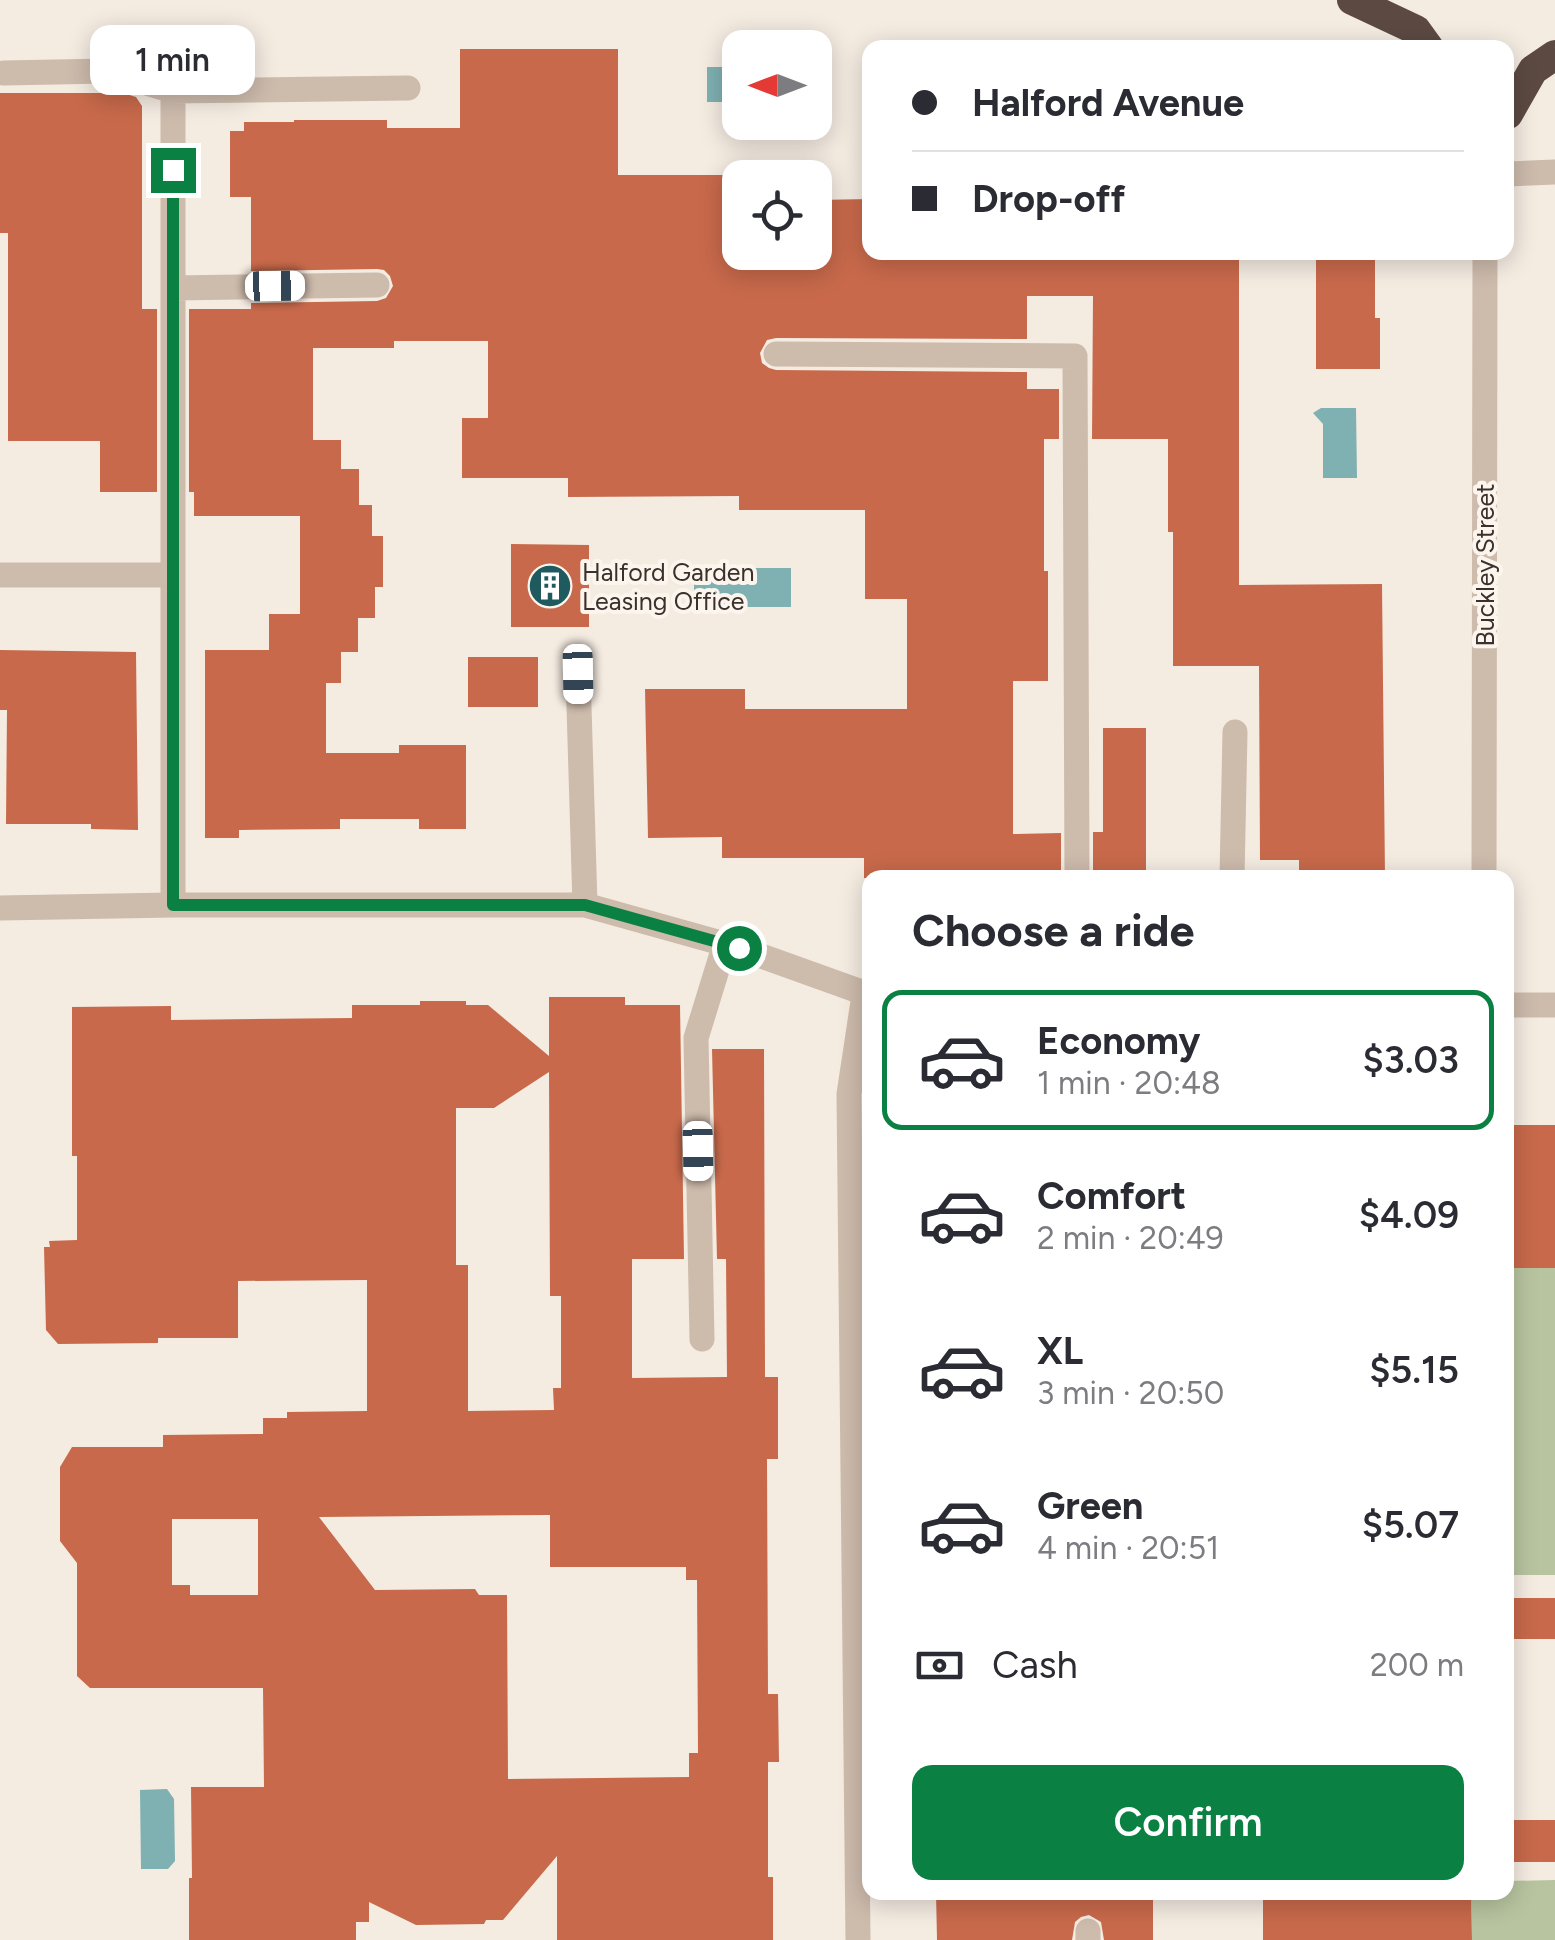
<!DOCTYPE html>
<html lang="en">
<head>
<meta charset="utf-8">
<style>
	body { margin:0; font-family:Figtree,sans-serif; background:#f2f2f3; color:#2b2b33; height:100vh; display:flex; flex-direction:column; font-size:38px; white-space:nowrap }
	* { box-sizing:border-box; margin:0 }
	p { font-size:32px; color:#7c7c81 }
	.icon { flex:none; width:55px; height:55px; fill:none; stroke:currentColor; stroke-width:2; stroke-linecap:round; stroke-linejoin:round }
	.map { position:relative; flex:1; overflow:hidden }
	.sheet { position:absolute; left:862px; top:870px; width:652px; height:1030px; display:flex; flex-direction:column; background:#fff; border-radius:20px; box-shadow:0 5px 25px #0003 }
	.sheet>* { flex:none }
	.banner { position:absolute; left:862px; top:40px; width:652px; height:220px; border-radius:20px; box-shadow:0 5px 25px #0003; display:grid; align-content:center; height:220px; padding:0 50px; background:#fff }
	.needle { width:65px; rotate:270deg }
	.buttons { position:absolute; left:722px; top:30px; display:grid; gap:20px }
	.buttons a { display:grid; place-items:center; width:110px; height:110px; border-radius:20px; background:#fff; box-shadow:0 5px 25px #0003; font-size:50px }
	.end { position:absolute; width:45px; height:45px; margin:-22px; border:12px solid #0b8043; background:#fff; box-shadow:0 0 0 5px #fff }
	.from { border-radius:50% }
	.bubble { position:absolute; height:70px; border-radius:20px; background:#fff; box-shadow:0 5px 25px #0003; font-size:32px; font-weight:600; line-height:70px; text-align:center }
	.car { position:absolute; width:30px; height:60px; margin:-30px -15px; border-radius:12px; box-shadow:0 0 8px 2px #0007; background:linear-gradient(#fff 24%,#345 0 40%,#fff 0 76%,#345 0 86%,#fff 0) }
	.banner b { display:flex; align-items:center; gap:35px; height:95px; font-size:38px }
	.banner b+b { border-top:2px solid #e1e1e2 }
	.banner i { width:25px; height:25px; background:#2b2b33 }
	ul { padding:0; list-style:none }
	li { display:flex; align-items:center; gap:30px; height:140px; margin:0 20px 15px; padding:0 30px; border:5px solid transparent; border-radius:20px }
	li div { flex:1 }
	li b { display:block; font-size:38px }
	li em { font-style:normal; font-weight:600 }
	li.current { border-color:#0b8043 }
	li>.icon { width:90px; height:90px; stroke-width:1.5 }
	h2 { padding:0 50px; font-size:45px; line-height:120px }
	.pay { display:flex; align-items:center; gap:25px; height:110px; padding:0 50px; font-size:38px }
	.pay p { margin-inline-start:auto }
	.primary-button { display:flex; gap:20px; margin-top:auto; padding:20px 50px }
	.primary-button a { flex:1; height:115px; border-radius:20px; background:#0b8043; color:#fff; font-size:40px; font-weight:600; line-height:115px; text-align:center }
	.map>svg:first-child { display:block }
	.green { fill:#b8c4a0 }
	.water { fill:#7fb0b2 }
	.building { fill:#c8694b; fill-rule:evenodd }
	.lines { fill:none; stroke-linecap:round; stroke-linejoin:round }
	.minor { stroke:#cdbbac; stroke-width:25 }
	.highway { stroke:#5c4a42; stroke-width:30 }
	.route { stroke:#0b8043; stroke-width:12 }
	.labels { text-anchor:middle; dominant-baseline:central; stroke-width:8; stroke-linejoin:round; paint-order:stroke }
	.street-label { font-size:25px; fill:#3b302b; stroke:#fbf5ee }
	.poi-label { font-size:25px; fill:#3b302b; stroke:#fbf5ee; text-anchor:start }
</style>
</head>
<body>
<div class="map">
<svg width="1555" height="1940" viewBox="0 0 1555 1940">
	<rect width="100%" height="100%" fill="#f4ebe1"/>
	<path class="green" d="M1508,1259L1555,1260V1575H1508Z
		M1555,1880V1940H1472L1471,1893L1508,1892V1881Z"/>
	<path class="water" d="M707,67H740V102H707Z
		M1321,408H1356L1357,478H1323V424L1313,413Z
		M694,568H791V607H694Z
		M167,1789L174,1799L175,1861L168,1869H141L140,1790Z"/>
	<path class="building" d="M460,49H618V175H740V252H815V200L870,199V252H1239V585L1382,584L1385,878H1299V860H1260L1259,666H1173V532H1168V439H1092L1093,296H1027V339L776,338L767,340L760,353L762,363L769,368L776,370L1027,372V389H1059V439H1044V571H1048V681H1013V834L1061,833V878H864V858H722V837L648,838L645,689H745V709H907V599H865V510H739V496L568,497V478H462V418H488V341H394V348H313V440H341V469H359V505H372V536H383V587H375V618H358V652H341V683H326V753H399V745H466V829H419V819H340V829L239,830V838H205V650H269V614H300V516H194V492H189V309H251V303L377,301L386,298L393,286L390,276L384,270L377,269L251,271V197H230V131H244V122H294V120H387V128H460Z
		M0,93H123L136,97L142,106V309H157V492H100V441H8V233H0Z
		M1316,252H1375V318H1380V369H1316Z
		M511,544L589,545V627H511Z
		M0,650L136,652L138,830L91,829V824H6L7,710H0Z
		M468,657H538V707H468Z
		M1103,728H1146V878H1093V832H1103Z
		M549,997H625V1005H680L684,1259H632V1378L727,1377L726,1259H717L712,1049H764L765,1377H778V1459H767L768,1694H778L779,1762H768V1877H773V1940H557V1856L503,1920H486L484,1924L416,1925L369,1902V1922H356V1940H189V1878H192L191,1787H264L263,1688H90L77,1676V1563L60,1541V1467L72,1447H163V1435L263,1434V1418H287V1412L367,1411V1280L238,1281V1338H158V1343L58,1344L46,1330L44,1247H50L49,1241L77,1240V1156H72V1007L171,1006V1020L352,1018V1005H420V1001H466V1005H488L549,1056ZM549,1072L550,1296H561V1388H553L554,1410L468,1411V1265H456V1108H494ZM550,1515V1567H686V1580H697L698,1753H689V1777L508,1779L507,1595H479L475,1589L375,1590L319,1517ZM172,1519H258V1595H190V1585H172Z
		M1508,1125H1555V1268H1508Z
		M1508,1598H1555V1639H1508Z
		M1508,1820H1555V1862H1508Z
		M936,1892H1153V1940H1104L1101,1922L1089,1915L1081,1917L1075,1922L1072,1940H937Z
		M1263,1892H1471L1472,1940H1263Z"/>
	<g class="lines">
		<path class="minor" d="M4,73L107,71L173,91L408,88
			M173,91V905
			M1508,174L1555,172
			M173,288L377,285
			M776,354L1075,356L1077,878
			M0,575H173
			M578,674L585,905
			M1232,878L1235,732
			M1484,878L1485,252
			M0,908L173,905H585L739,948L870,995
			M1508,1005H1555
			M702,1339L696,1038L725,944
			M1088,1931V1940
			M858,1940L849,1094L864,995"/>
		<path class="highway" d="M1352,0L1416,30L1429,48
			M1508,114L1533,70L1555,55"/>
	</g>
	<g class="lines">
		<path class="route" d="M173,170V905H585L739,948"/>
	</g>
	<defs>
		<g id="building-disc" transform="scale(2.25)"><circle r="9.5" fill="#1f5a5e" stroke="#fbf5ee"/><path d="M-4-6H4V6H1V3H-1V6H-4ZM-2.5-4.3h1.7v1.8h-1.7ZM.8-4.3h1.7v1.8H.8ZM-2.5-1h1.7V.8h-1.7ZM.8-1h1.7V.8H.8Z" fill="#fff"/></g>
	</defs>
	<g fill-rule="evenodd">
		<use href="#building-disc" x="550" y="586"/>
	</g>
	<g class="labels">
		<g class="street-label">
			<text transform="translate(1485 565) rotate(-90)">Buckley Street</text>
		</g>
		<g class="poi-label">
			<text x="582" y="572">Halford Garden<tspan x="582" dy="29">Leasing Office</tspan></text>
		</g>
	</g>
</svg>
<div class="buttons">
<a><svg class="needle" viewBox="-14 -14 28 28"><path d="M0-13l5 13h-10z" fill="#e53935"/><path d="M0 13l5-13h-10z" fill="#7c7c81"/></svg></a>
<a><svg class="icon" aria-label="locate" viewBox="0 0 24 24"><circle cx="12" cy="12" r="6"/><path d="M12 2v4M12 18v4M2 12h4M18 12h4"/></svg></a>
</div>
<i class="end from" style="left:739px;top:948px"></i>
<i class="end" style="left:173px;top:170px"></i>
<div class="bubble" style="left:90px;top:25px;width:165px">1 min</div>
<i class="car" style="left:275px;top:286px;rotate:89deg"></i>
<i class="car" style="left:578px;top:674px;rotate:179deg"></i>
<i class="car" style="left:698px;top:1151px;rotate:179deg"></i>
<div class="banner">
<b><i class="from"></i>Halford Avenue</b>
<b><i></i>Drop-off</b>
</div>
<section class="sheet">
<h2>Choose a ride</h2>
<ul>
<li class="current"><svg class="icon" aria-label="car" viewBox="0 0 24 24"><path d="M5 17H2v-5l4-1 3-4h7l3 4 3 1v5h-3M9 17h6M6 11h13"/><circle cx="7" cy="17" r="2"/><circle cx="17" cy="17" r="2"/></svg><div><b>Economy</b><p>1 min · 20:48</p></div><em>$3.03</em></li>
<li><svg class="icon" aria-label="car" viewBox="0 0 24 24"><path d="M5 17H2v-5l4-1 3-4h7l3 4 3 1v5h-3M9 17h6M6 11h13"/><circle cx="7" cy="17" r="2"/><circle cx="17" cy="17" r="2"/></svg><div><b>Comfort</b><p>2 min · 20:49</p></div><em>$4.09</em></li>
<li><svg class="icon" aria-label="car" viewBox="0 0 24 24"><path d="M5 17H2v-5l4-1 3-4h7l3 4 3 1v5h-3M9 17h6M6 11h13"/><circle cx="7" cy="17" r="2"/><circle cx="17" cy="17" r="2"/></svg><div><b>XL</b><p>3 min · 20:50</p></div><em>$5.15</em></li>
<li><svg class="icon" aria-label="car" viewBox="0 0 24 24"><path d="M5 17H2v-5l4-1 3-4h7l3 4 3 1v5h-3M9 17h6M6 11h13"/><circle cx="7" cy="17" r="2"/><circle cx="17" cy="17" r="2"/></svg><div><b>Green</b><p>4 min · 20:51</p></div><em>$5.07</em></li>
</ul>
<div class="pay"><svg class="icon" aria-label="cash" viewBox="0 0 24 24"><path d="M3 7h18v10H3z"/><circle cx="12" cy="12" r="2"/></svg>Cash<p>200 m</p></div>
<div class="primary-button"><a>Confirm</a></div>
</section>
</div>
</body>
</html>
